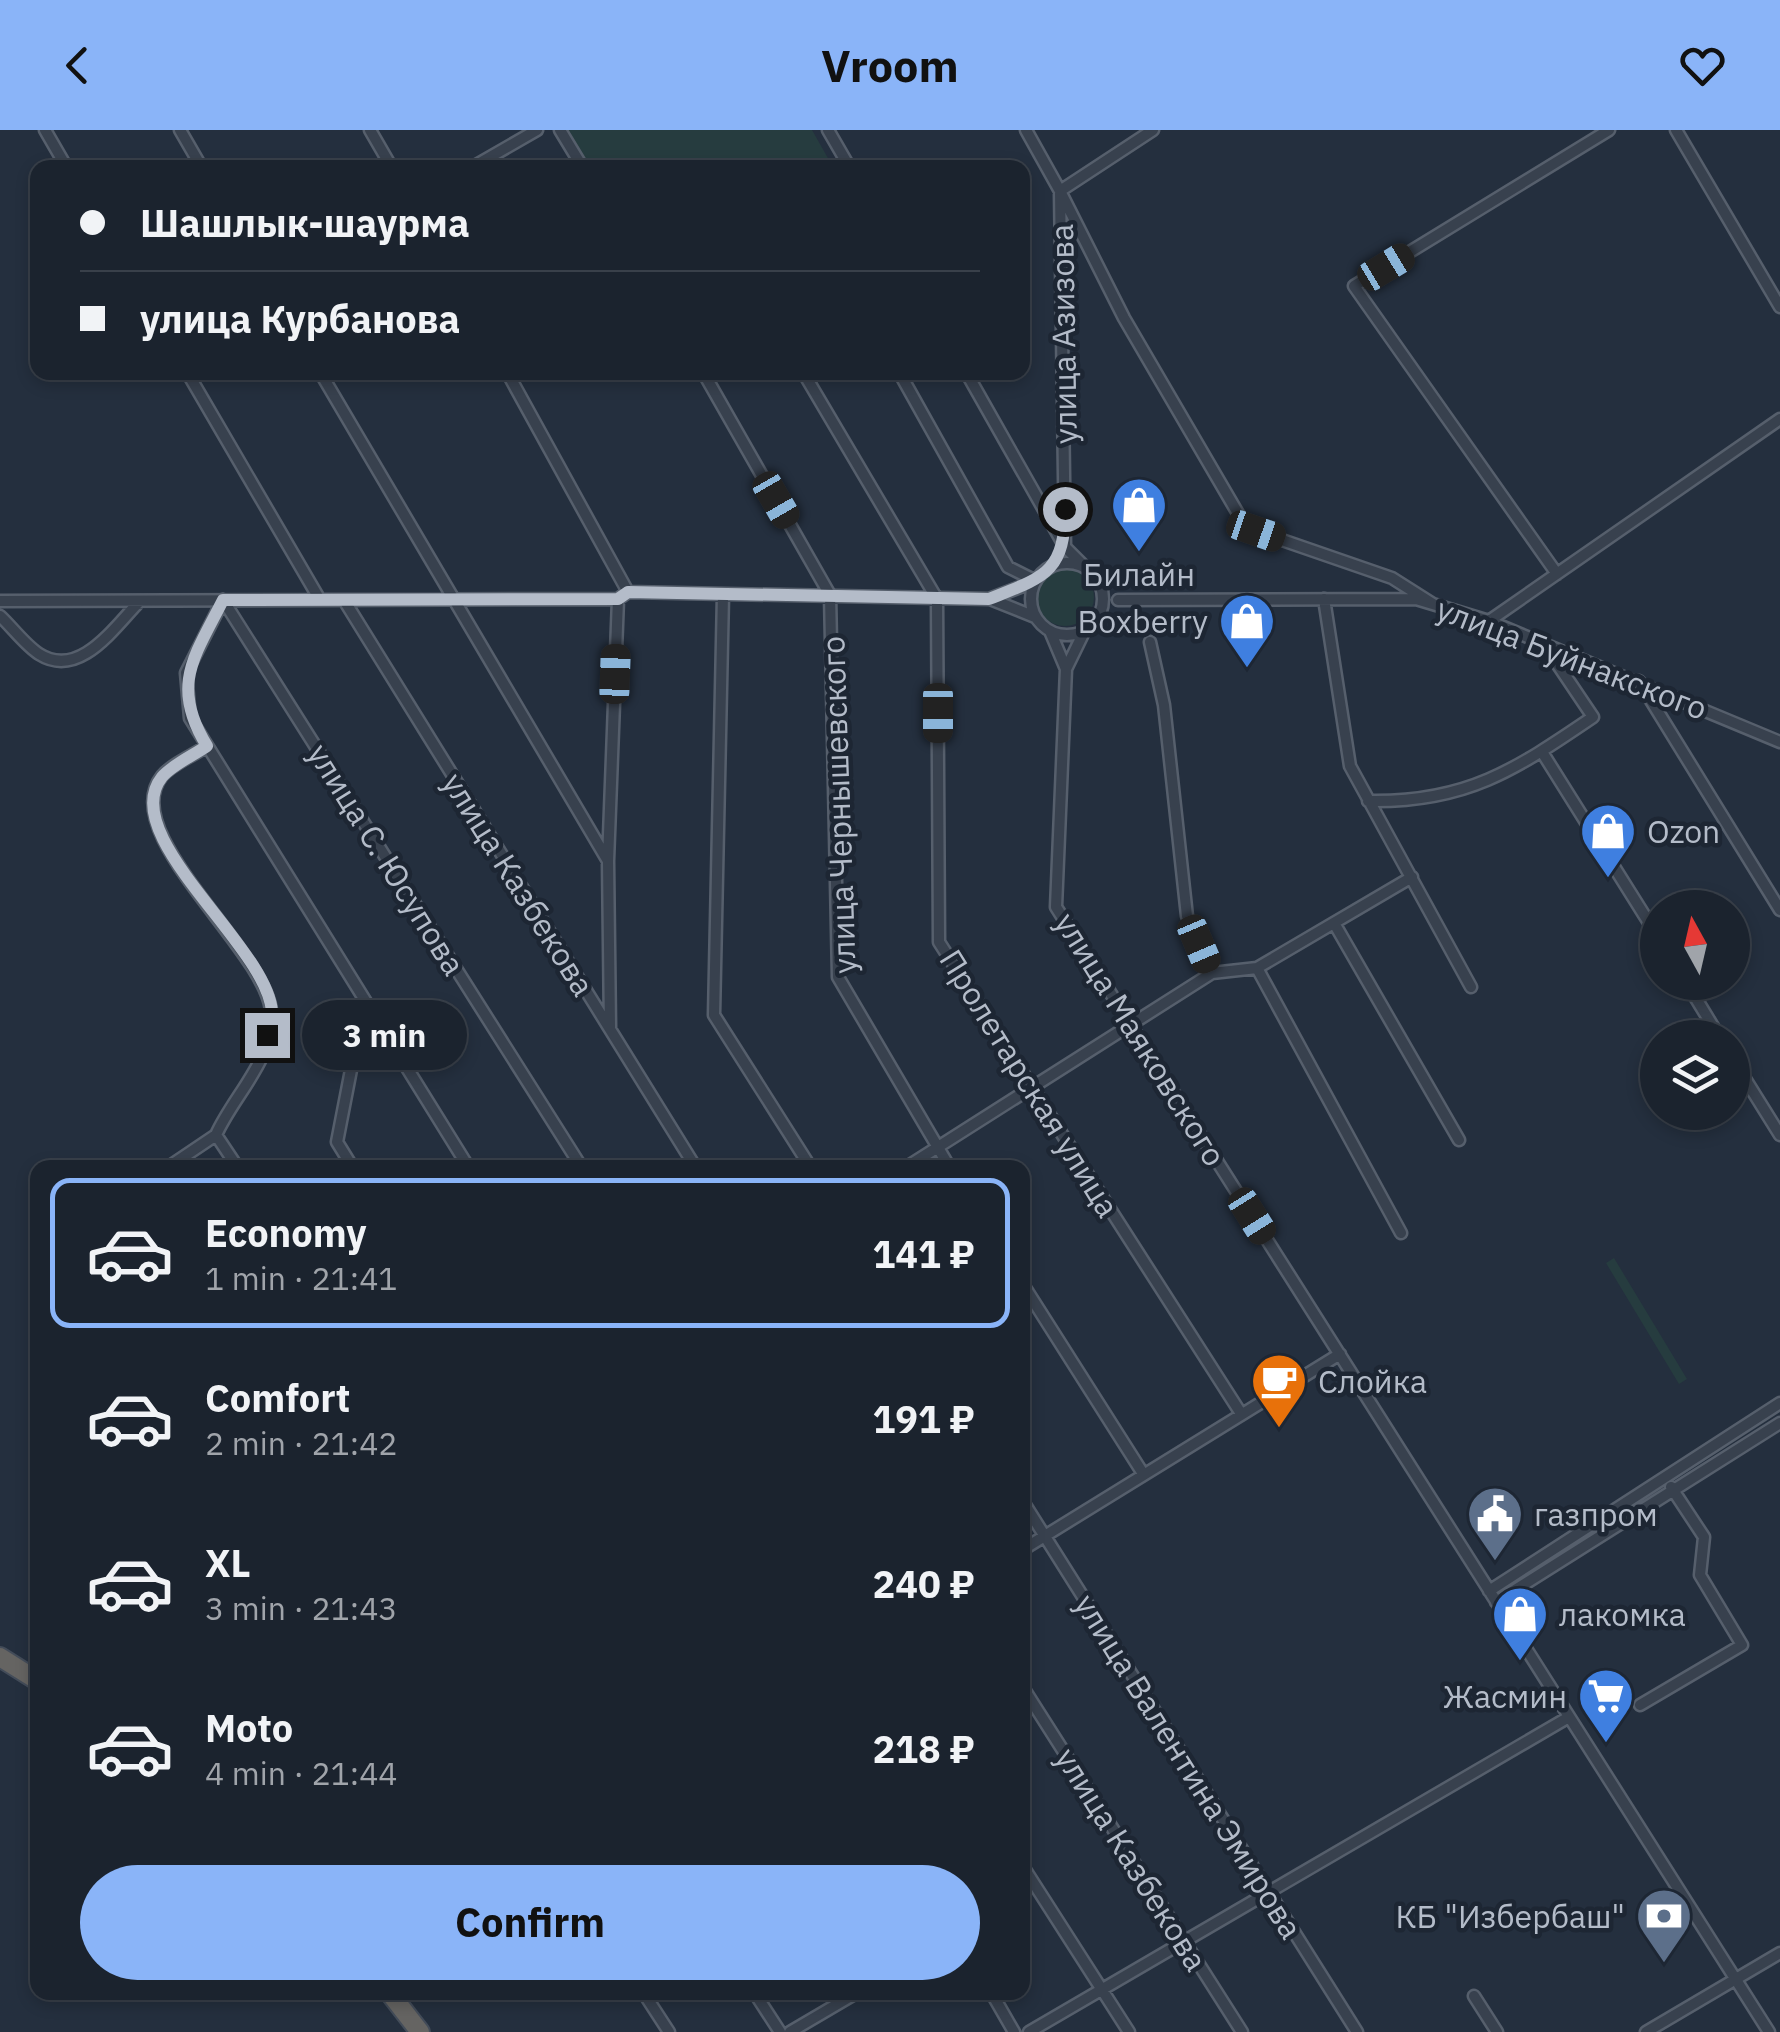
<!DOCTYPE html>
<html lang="en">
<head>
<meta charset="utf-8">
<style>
	body { margin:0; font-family:"IBM Plex Sans",sans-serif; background:#282f3a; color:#f1f3f6; height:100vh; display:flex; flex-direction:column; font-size:38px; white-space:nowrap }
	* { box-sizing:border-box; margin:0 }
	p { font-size:32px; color:#a0a4aa }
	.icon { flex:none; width:55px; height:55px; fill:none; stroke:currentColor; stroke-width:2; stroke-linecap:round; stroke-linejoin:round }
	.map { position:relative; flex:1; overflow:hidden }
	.panel { position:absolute; left:30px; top:1030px; width:1000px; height:840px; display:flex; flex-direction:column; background:#1b232e; border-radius:20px; box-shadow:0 5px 15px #0003,0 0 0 2px #39404a }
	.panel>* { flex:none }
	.banner { position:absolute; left:30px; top:30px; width:1000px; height:220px; border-radius:20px; box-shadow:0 5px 15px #0003,0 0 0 2px #39404a; display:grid; align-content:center; height:220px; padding:0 50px; background:#1b232e }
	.needle { width:65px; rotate:352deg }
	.buttons { position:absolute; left:1640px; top:760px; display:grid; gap:20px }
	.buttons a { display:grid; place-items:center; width:110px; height:110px; border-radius:50%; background:#1b232e; box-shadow:0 5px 15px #0003,0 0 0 2px #39404a; font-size:50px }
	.end { position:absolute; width:45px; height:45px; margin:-22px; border:12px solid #b4bcc9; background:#111; box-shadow:0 0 0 5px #111 }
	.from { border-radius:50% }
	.bubble { position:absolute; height:70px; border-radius:35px; background:#1b232e; box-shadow:0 5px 15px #0003,0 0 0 2px #39404a; font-size:32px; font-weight:700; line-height:70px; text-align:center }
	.car { position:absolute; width:30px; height:60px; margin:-30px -15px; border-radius:12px; box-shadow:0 0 8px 2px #0007; background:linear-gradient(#222 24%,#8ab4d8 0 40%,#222 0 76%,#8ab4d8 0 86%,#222 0) }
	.banner b { display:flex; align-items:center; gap:35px; height:95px; font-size:38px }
	.banner b+b { border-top:2px solid #39404a }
	.banner i { width:25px; height:25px; background:#f1f3f6 }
	ul { padding:18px 0 0; list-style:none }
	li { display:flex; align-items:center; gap:30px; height:150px; margin:0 20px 15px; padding:0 30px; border:5px solid transparent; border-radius:20px }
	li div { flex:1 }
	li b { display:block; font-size:38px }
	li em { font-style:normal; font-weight:700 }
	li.on { border-color:#8ab4f8 }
	li>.icon { width:90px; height:90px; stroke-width:1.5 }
	.primary-button { display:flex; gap:20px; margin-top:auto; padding:20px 50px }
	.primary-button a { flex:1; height:115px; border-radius:60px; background:#8ab4f8; color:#111; font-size:40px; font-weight:700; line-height:115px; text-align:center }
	header { display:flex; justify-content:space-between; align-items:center; height:130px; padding:0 50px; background:#8ab4f8; color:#111; font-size:45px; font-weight:700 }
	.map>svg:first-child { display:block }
	.green { fill:#263c3f }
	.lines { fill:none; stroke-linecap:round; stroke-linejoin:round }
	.minor-casing { stroke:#565f6c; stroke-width:15 }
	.trunk-casing { stroke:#434c59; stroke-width:22 }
	.minor { stroke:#38414e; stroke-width:10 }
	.trunk { stroke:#656462; stroke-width:18 }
	.route { stroke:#b4bcc9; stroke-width:12 }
	.labels { text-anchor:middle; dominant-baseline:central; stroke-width:9; stroke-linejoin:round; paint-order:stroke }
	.street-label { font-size:32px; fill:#b4bcc9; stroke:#1d2633 }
	.poi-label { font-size:32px; fill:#b4bcc9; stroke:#1d2633; text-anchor:start }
</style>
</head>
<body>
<header><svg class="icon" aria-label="back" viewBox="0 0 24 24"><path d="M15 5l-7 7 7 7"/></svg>Vroom<svg class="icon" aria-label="heart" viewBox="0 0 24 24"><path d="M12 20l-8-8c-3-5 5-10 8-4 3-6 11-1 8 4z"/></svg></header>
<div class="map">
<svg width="1780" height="1902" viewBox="0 0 1780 1902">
	<rect width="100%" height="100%" fill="#242f3e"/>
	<path class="green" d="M560,0H812L833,37H582Z
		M1036 467a29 29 0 1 1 58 0a29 29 0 1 1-58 0Z
		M1614,1128L1687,1249L1679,1254L1606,1133Z"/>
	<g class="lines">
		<g class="minor-casing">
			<path id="minor" d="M45,0L67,38
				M180,0L202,38
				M370,0L392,38
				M560,0L583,38
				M828,0L850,38
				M1026,0L1060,61L1065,417
				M1153,0L1060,61L1124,188L1243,392L1256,401L1392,448L1433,474
				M1676,0L1780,177
				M471,38L537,0
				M187,242L320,470
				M320,242L608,731
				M507,242L628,462
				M703,242L830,465L838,847L950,1038
				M803,242L937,469L939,812L1240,1282
				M899,242L1008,437L1036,451
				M966,242L1065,417L1088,440
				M1031 469a36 36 0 1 1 72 0a36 36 0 1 1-72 0Z
				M1557,444L1354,156L1609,0
				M723,465L714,885L811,1038
				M990,469L1035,487
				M1324,469L1350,636L1471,857
				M223,470L582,1038
				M223,470L186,543L190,588L469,1038
				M344,470L696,1038
				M1118,470L1416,469L1489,491L1780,612
				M0,471L618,469L628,462L989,469L1036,451
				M0,486C12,497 25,515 39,524C80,550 115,496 140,471
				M1489,491L1780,289
				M1050,501L1066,539L1085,500
				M1150,512L1164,575L1187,786L1212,843
				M1066,539L1056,777L1769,1902
				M1639,551L1780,780
				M207,616C194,625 172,634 162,646C116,703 263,817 271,880C277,926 233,966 216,1005L238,1038
				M1542,622L1658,807
				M1368,671C1466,673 1515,640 1593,587L1556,532L1557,520
				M1334,793L1459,1010
				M1257,838L1401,1103
				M1686,852L1720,908
				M610,898L608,731L618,469
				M1732,928L1780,1005
				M167,1038L216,1005
				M353,1038L337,1012L364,873
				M905,1038L1212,843L1257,838L1412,747
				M1022,1153L1142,1342
				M1022,1370L1357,1902
				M1022,1420L1340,1224
				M1489,1461L1780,1273
				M1496,1472L1780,1293
				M1022,1556L1242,1902
				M1640,1575L1742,1515L1700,1445L1704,1407L1671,1357
				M1022,1735L1129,1902
				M643,1862L669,1902
				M754,1862L780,1902
				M991,1862L1014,1902
				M1474,1866L1497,1902
				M790,1902L858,1862
				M1029,1902L1569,1587
				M1646,1902L1780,1823"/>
		</g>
		<g class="trunk-casing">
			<path id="trunk" d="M0,1527L38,1551
				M389,1862L420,1902"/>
		</g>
		<use href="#minor" class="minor"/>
		<use href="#trunk" class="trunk"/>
	</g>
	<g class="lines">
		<path class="route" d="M267,905C269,898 272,889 272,882C268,816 115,706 162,647C172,635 194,625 207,616C170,556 194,527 223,470L618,469L628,462L989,469C1044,447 1065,443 1065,379"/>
	</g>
	<defs>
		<g id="shop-pin" transform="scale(2.875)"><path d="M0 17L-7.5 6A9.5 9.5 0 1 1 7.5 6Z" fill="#3f7fe0" stroke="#1d2633"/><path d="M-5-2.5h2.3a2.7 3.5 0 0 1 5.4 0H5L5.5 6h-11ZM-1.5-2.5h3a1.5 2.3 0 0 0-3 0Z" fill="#fff"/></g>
		<g id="cafe-pin" transform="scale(2.875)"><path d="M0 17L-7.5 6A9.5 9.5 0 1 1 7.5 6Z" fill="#e8710a" stroke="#1d2633"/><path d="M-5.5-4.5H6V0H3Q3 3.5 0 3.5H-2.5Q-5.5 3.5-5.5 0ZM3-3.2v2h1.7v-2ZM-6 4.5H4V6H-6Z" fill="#fff"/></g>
		<g id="civic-pin" transform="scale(2.875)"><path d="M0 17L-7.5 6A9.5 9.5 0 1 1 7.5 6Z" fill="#5c6f8a" stroke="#1d2633"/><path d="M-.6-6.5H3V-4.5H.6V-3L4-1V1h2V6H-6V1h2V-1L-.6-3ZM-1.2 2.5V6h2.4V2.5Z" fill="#fff"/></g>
		<g id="supermarket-pin" transform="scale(2.875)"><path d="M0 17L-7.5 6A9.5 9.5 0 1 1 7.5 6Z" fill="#3f7fe0" stroke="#1d2633"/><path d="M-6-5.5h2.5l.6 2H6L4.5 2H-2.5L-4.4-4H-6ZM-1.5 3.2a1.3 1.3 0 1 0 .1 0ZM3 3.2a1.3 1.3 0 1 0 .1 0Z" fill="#fff"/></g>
		<g id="bank-pin" transform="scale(2.875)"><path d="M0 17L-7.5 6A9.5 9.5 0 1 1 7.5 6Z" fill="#5c6f8a" stroke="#1d2633"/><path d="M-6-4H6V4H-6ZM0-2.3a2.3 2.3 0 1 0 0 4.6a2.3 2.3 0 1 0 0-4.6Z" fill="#fff"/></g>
	</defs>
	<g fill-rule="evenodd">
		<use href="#shop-pin" x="1139" y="375"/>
		<use href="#shop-pin" x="1247" y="491"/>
		<use href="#shop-pin" x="1608" y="701"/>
		<use href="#cafe-pin" x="1279" y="1251"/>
		<use href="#civic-pin" x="1495" y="1384"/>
		<use href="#shop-pin" x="1520" y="1484"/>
		<use href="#supermarket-pin" x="1606" y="1566"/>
		<use href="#bank-pin" x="1664" y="1786"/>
	</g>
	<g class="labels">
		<g class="street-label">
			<text transform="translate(1063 204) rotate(-91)">улица Азизова</text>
			<text transform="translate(1572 528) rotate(21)">улица Буйнакского</text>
			<text transform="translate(838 675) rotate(-92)">улица Чернышевского</text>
			<text transform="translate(387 729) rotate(58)">улица С. Юсупова</text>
			<text transform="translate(519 754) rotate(58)">улица Казбекова</text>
			<text transform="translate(1141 909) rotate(58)">улица Маяковского</text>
			<text transform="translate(1030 953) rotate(58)">Пролетарская улица</text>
			<text transform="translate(1189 1636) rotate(58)">улица Валентина Эмирова</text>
			<text transform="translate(1132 1729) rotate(58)">улица Казбекова</text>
		</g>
		<g class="poi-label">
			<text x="1139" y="444" text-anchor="middle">Билайн</text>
			<text x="1208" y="491" text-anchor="end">Boxberry</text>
			<text x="1647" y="701">Ozon</text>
			<text x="1318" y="1251">Слойка</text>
			<text x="1534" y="1384">газпром</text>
			<text x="1559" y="1484">лакомка</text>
			<text x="1567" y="1566" text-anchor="end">Жасмин</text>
			<text x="1625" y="1786" text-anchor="end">КБ "Избербаш"</text>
		</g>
	</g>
</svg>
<div class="buttons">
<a><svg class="needle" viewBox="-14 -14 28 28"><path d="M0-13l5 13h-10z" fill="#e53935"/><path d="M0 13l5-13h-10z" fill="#a0a4aa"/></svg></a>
<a><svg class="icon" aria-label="layers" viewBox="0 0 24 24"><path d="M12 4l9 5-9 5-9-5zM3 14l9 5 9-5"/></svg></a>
</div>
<i class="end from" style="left:1065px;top:379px"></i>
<i class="end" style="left:267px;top:905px"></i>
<div class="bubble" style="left:302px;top:870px;width:165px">3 min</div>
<i class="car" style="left:1386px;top:137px;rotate:59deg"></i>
<i class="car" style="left:776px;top:370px;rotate:150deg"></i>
<i class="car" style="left:1256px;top:401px;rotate:109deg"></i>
<i class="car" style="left:615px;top:544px;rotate:2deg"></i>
<i class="car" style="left:938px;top:583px;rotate:180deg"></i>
<i class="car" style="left:1199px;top:814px;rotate:157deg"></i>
<i class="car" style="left:1252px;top:1086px;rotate:148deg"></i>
<div class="banner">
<b><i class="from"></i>Шашлык-шаурма</b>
<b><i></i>улица Курбанова</b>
</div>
<section class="panel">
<ul>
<li class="on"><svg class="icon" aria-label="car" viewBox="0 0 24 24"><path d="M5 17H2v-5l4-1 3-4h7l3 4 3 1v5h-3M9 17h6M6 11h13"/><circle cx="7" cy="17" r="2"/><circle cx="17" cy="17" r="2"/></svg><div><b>Economy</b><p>1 min · 21:41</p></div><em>141 ₽</em></li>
<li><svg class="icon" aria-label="car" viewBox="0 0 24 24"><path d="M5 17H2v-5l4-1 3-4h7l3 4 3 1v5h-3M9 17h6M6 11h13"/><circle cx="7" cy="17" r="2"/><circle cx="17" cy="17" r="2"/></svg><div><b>Comfort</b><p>2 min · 21:42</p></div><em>191 ₽</em></li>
<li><svg class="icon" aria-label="car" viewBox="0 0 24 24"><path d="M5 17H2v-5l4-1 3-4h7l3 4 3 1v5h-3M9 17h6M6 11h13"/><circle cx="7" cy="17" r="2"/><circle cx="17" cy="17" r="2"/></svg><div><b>XL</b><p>3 min · 21:43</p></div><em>240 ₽</em></li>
<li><svg class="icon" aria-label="car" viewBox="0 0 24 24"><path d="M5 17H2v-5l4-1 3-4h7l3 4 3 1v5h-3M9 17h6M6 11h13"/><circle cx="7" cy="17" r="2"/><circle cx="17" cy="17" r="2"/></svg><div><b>Moto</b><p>4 min · 21:44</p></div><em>218 ₽</em></li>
</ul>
<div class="primary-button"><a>Confirm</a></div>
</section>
</div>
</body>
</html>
